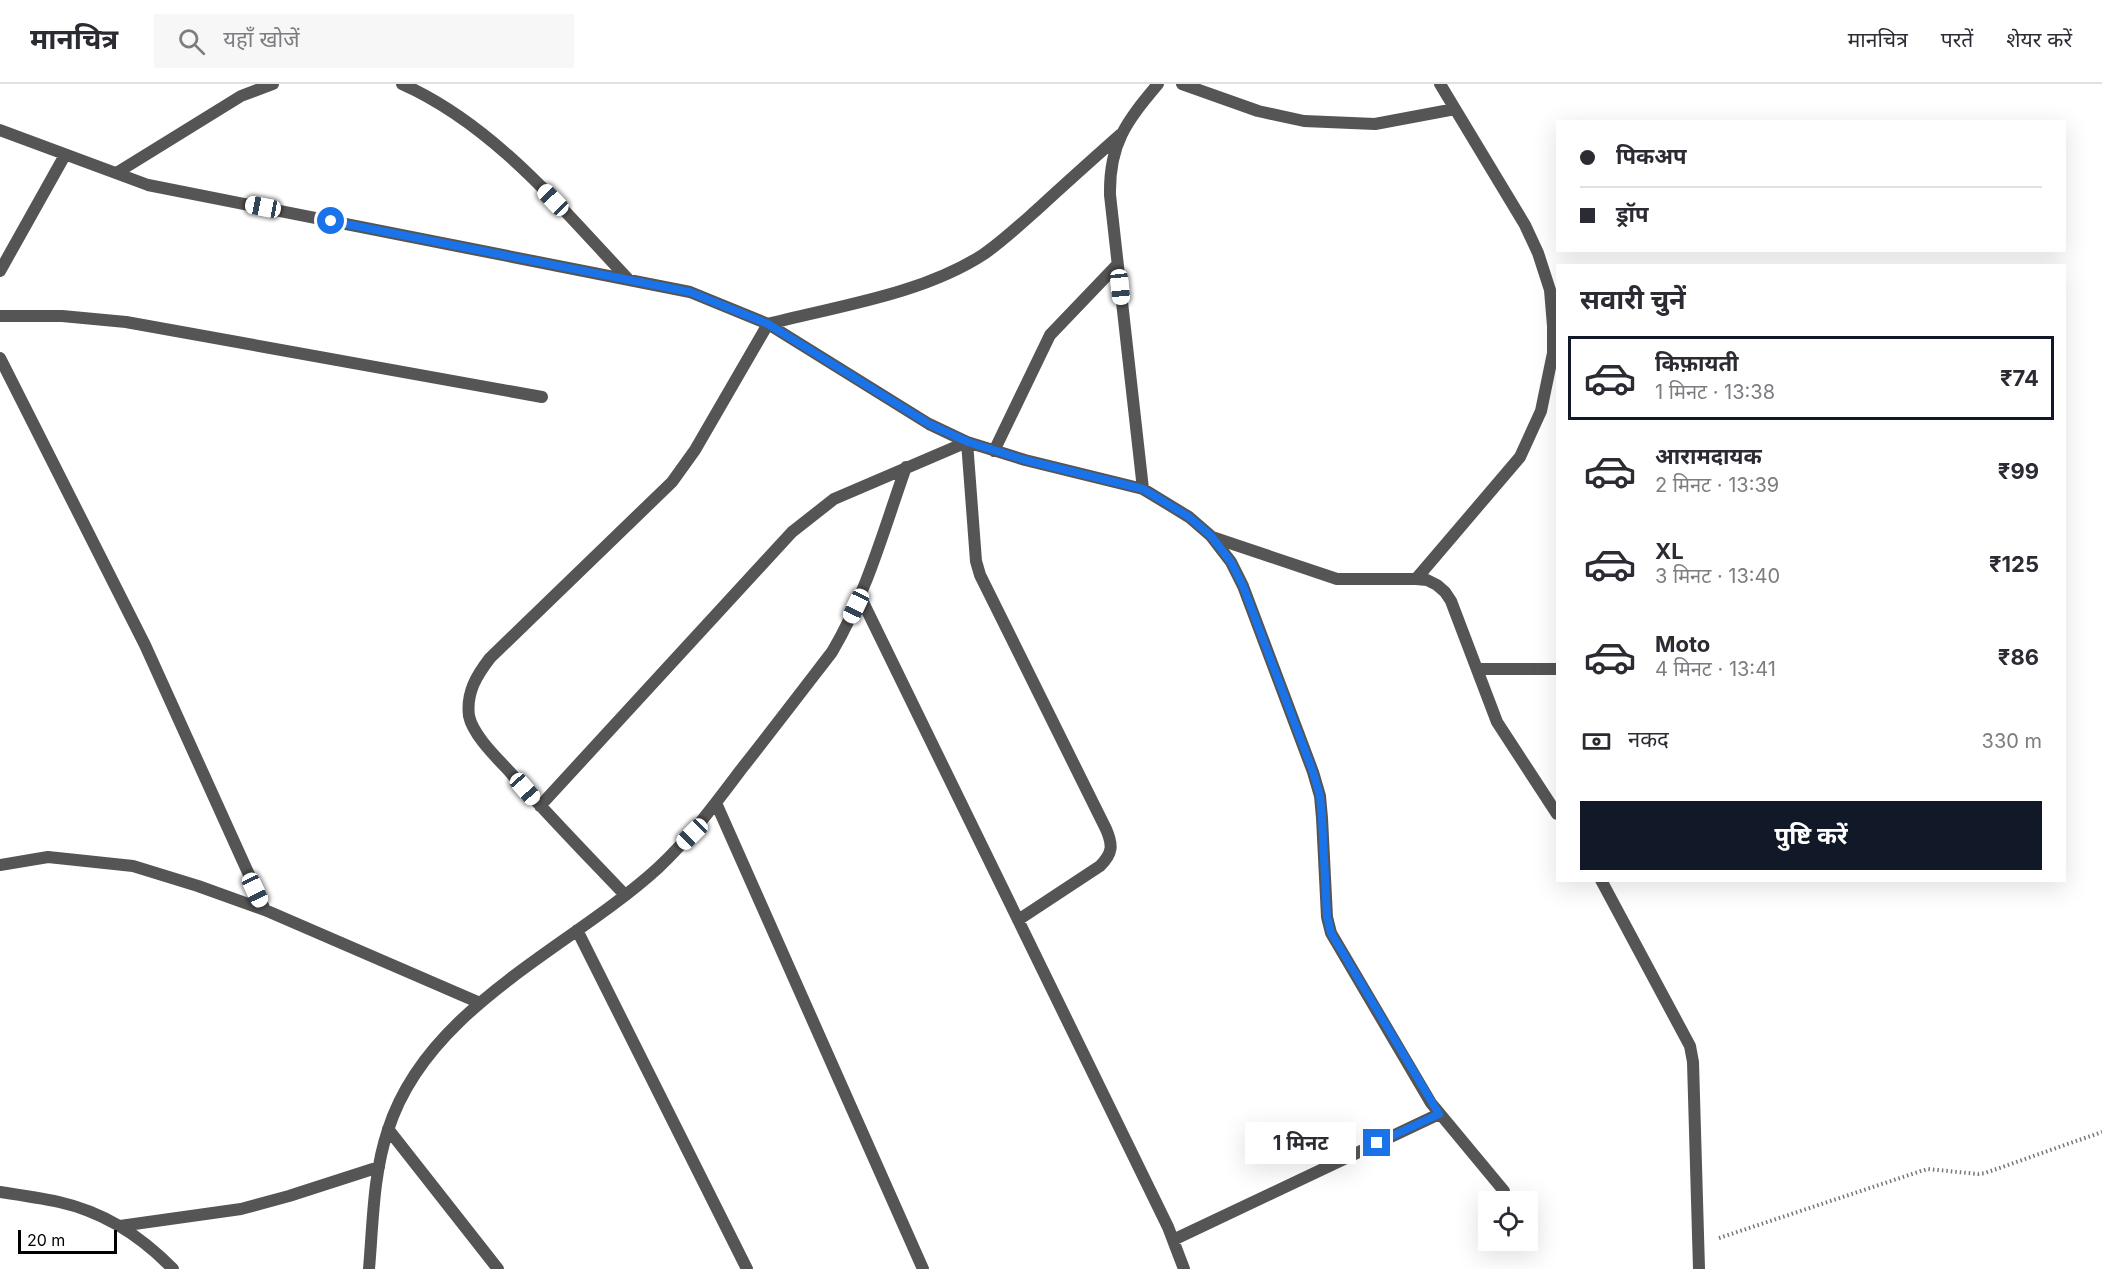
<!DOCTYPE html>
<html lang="hi">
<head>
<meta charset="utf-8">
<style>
	body { margin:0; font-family:Inter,"Noto Sans Devanagari",sans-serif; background:#f7f7f7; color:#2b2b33; height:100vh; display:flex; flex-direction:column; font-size:22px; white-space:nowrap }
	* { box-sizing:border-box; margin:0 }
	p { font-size:20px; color:#7c7c81 }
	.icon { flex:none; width:33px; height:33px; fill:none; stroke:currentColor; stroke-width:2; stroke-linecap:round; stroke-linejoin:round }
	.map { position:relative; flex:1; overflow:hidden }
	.drawer { position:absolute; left:1556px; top:180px; width:510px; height:618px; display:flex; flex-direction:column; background:#fff; border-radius:0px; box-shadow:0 6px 24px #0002 }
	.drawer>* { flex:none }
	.banner { position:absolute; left:1556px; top:36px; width:510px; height:132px; border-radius:0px; box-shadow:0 6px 24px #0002; display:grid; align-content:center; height:132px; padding:0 24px; background:#fff }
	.tools { position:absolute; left:1478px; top:1107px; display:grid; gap:12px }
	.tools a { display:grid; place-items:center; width:60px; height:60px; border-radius:0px; background:#fff; box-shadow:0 6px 24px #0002; font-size:30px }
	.scale { position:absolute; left:18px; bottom:15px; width:99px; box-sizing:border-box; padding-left:6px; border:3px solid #000; border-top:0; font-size:16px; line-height:21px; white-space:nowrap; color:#000; -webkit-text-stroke:4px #fff; paint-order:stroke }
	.end { position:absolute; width:27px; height:27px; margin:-14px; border:8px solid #1a73e8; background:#fff; box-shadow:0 0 0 3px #fff }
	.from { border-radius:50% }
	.bubble { position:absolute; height:42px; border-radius:0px; background:#fff; box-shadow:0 6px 24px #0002; font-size:20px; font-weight:700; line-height:42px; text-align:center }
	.car { position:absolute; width:18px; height:36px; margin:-18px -9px; border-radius:8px; box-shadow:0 0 4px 2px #0007; background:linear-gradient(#fff 24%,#345 0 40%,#fff 0 76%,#345 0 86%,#fff 0) }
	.banner b { display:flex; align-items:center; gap:21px; height:57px; font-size:22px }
	.banner b+b { border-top:2px solid #e1e1e2 }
	.banner i { width:15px; height:15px; background:#2b2b33 }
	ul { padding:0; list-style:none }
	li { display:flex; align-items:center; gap:18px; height:84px; margin:0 12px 9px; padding:0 12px; border:3px solid transparent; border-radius:0px }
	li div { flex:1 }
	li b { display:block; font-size:22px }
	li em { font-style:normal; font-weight:700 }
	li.active { border-color:#111827 }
	li>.icon { width:54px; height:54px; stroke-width:1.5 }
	h2 { padding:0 24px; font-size:27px; line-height:72px }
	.pay { display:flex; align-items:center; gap:15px; height:66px; padding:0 24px; font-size:22px }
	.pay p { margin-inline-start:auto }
	.action { display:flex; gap:12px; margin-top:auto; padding:12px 24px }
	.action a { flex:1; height:69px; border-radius:0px; background:#111827; color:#fff; font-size:24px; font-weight:700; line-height:69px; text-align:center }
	header { display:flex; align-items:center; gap:36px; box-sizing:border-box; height:84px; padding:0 30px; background:#fff; border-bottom:2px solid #e1e1e2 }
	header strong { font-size:28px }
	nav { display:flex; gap:33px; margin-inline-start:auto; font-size:21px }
	.search { width:420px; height:54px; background:#f7f7f7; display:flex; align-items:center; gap:15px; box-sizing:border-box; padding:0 21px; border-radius:0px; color:#7c7c81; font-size:22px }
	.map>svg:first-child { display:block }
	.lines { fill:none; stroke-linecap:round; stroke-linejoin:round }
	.path { stroke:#777; stroke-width:4; stroke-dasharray:1.5 3; stroke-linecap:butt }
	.street { stroke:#555; stroke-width:12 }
	.route { stroke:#1a73e8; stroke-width:8 }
</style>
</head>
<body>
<header>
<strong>मानचित्र</strong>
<div class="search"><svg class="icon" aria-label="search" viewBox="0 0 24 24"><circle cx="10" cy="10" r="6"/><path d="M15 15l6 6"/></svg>यहाँ खोजें</div>
<nav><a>मानचित्र</a><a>परतें</a><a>शेयर करें</a></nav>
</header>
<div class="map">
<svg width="2102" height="1185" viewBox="0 0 2102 1185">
	<rect width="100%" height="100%" fill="#fff"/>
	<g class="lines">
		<path class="path" d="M1719,1154L1921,1087L1928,1085L1978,1090L1985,1089L2102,1048"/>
		<path class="street" d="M402,0C494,41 561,124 629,196
			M1182,0L1258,27L1304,37L1375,40L1455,25
			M0,46L148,101L690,208L768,240L929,340L967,358L1025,376L1143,405L1189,433L1211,452L1231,478L1243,502L1313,688L1320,712L1322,734L1327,833L1331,849L1431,1019L1504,1107
			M118,88L241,12L273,0
			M0,187L65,71
			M0,232H62L126,238L542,313
			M0,274L145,561L265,826
			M994,367L1050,251L1117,181
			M1143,405L1110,111C1109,60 1126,38 1158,0
			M1212,453L1337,495H1416L1427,496L1437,501L1445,508L1451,517L1497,638L1557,730
			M1416,495L1520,373L1541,327L1553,269V242L1550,206L1538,169L1525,141L1440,0
			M860,512L1168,1143L1184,1185
			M1477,585H1557
			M716,719L923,1185
			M540,722L792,448L834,415L967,358L976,477L980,491L1106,745C1113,761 1113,769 1100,782L1018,836
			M0,781L48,773L133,782L198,802L265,826L480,919
			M1601,796L1690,962L1693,978L1699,1185
			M625,811C586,770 546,729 509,687C496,673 473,651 469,632C466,608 477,591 490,574L672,398L695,366L768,240C838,222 923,210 984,170C1004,156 1022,139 1040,123C1067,98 1094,74 1121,50
			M577,846L747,1185
			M388,1045L498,1185
			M0,1108C20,1111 40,1114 59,1118C104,1128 142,1153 173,1185
			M120,1142L241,1125L289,1112L379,1083
			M1173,1156L1439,1030
			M369,1185C373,1139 373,1090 388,1046C427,923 569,865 658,784C690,754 716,719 743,683C773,645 802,607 832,568C866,511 884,445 906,383"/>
	</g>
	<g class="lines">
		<path class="route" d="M331,137L690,208L768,240L929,340L968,358L1025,376L1143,405L1189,433L1211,452L1231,478L1243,502L1313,688L1320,712L1322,734L1327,833L1331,849L1439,1030L1377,1059"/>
	</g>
</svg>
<div class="tools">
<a><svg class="icon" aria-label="locate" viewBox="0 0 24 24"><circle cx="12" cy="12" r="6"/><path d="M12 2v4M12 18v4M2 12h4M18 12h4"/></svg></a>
</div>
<div class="scale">20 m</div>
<i class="end from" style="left:331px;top:137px"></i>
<i class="end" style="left:1377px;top:1059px"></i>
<div class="bubble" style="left:1245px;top:1038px;width:111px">1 मिनट</div>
<i class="car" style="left:553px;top:116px;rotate:316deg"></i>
<i class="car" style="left:263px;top:123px;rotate:281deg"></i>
<i class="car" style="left:1120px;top:203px;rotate:174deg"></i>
<i class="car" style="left:856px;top:522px;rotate:205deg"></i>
<i class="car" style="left:525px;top:705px;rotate:139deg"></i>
<i class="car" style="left:692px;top:750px;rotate:225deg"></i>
<i class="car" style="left:255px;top:806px;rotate:155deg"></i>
<div class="banner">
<b><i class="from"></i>पिकअप</b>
<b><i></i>ड्रॉप</b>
</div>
<section class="drawer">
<h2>सवारी चुनें</h2>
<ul>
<li class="active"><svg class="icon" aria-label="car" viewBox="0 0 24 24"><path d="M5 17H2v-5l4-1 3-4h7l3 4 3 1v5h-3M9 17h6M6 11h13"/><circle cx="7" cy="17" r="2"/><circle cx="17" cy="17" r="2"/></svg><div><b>किफ़ायती</b><p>1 मिनट · 13:38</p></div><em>₹74</em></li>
<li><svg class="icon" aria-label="car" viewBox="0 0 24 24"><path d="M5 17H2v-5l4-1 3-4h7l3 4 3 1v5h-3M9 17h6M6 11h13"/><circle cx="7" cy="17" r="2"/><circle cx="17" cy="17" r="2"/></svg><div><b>आरामदायक</b><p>2 मिनट · 13:39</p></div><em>₹99</em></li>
<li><svg class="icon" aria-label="car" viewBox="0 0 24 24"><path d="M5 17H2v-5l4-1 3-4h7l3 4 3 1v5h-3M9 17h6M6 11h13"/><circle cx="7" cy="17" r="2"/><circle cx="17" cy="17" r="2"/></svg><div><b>XL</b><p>3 मिनट · 13:40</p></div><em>₹125</em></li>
<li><svg class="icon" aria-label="car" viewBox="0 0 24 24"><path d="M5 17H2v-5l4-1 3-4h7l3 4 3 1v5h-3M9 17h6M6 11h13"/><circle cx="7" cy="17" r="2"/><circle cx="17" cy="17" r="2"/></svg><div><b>Moto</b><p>4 मिनट · 13:41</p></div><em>₹86</em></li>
</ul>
<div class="pay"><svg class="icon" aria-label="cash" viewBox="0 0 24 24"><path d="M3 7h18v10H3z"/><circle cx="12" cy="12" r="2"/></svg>नकद<p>330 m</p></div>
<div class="action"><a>पुष्टि करें</a></div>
</section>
</div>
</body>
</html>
